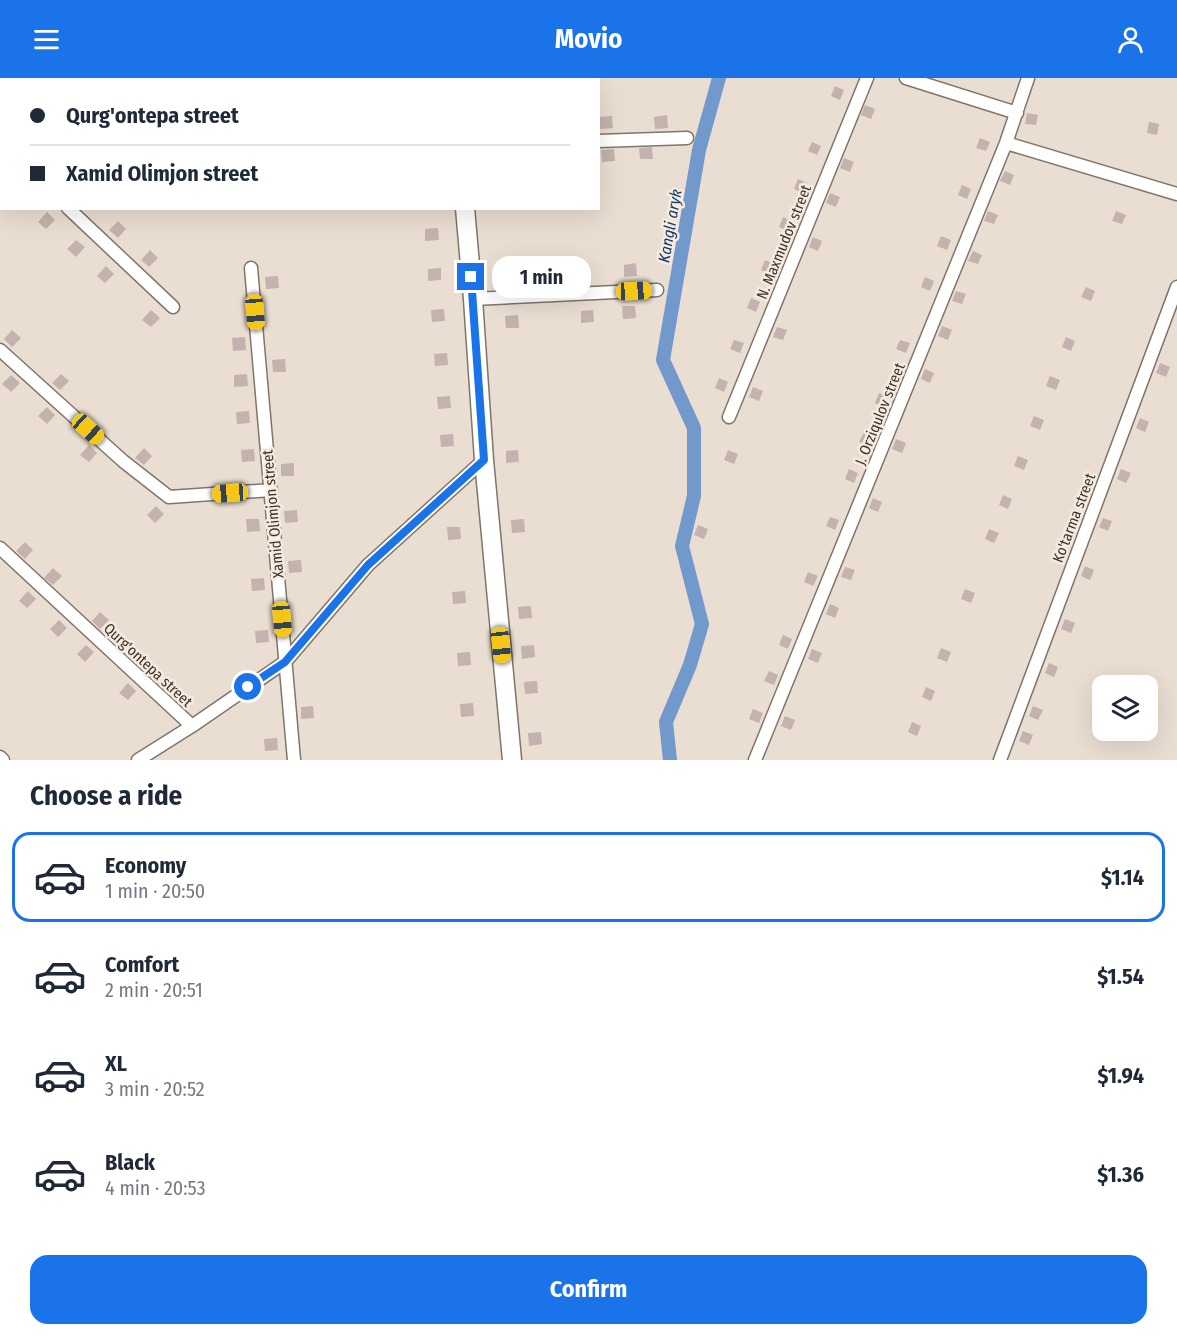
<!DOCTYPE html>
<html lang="en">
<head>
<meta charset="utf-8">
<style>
	body { margin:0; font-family:"Fira Sans Condensed",sans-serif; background:#f2f2f3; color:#1f2937; height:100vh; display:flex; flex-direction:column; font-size:22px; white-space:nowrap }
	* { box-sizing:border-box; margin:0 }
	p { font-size:20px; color:#747a83 }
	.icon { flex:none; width:33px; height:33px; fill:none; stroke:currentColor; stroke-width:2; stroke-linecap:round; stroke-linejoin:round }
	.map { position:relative; height:682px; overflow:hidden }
	.panel { display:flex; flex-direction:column; background:#fff; flex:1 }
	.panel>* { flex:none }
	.top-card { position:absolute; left:0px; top:0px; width:600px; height:132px; box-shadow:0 6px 24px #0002; display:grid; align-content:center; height:132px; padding:0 30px; background:#fff }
	.tools { position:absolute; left:1092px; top:597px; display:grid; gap:12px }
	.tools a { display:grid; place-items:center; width:66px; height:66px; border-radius:12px; background:#fff; box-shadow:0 6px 24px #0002; font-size:30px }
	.end { position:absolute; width:27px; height:27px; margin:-14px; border:8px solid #1a73e8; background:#fff; box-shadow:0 0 0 3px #fff }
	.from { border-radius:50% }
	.bubble { position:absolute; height:42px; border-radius:18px; background:#fff; box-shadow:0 6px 24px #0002; font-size:20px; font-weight:700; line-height:42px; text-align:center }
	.car { position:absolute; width:18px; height:36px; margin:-18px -9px; border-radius:8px; box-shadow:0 0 4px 2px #0007; background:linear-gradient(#f5c518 24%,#345 0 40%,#f5c518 0 76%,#345 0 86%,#f5c518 0) }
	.top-card b { display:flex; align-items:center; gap:21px; height:57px; font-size:22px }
	.top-card b+b { border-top:2px solid #e0e1e3 }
	.top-card i { width:15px; height:15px; background:#1f2937 }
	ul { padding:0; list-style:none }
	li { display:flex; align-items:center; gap:18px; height:90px; margin:0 12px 9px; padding:0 18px; border:3px solid transparent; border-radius:18px }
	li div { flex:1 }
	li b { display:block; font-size:22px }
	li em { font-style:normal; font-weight:700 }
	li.current { border-color:#1a73e8 }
	li>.icon { width:54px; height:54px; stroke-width:1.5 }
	h2 { padding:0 30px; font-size:27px; line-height:72px }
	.primary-button { display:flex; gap:12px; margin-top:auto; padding:12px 30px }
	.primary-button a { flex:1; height:69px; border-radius:18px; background:#1a73e8; color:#fff; font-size:24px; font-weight:700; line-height:69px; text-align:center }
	header { display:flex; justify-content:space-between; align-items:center; height:78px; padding:0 30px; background:#1a73e8; color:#fff; font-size:27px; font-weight:700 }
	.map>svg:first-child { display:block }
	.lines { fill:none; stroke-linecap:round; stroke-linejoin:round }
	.canal { stroke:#7199cc; stroke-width:14 }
	.building { fill:#c3b2ad }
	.minor-casing { stroke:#80756a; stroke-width:15 }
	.secondary-casing { stroke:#80756a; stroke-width:21 }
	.minor { stroke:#fff; stroke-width:12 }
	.secondary { stroke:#fff; stroke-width:18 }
	.route { stroke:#1a73e8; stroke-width:8 }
	.labels { text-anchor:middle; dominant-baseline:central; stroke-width:5; stroke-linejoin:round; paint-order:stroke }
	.street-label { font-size:15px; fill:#38332f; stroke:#f7ebdf }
	.water-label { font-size:16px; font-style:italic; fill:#123b6b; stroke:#f7ebdf }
</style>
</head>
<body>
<header><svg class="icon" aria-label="menu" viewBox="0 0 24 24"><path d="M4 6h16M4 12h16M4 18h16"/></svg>Movio<svg class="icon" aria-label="person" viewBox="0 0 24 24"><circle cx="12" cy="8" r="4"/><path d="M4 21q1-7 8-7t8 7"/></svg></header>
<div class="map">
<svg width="1177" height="682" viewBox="0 0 1177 682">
	<rect width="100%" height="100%" fill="#eaded2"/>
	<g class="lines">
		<path class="canal" d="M670,682L666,644L690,587L702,546L682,468L694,418V350L663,282L699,72L719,0"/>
	</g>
	<path class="building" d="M835,8L844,12L840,22L831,18Z
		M865,27L875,31L871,41L861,37Z
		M1027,35L1038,37L1036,47L1025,46Z
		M667,37L668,50L655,51L654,39Z
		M612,38L613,50L600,51L599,39Z
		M1149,44L1159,46L1157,57L1147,55Z
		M980,60L990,64L986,73L976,70Z
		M812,64L821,68L817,77L808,73Z
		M652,69L653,81H640L639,70Z
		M614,71L615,83L602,84L601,72Z
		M844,80L854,84L850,94L840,90Z
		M1005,93L1014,97L1010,107L1000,103Z
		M798,101L807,105L803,115L794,111Z
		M962,107L971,111L967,121L958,117Z
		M830,115L840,119L836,129L826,125Z
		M988,133L998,137L994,146L984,143Z
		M1116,133L1126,137L1122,146L1112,143Z
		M47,134L55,142L46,151L38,144Z
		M783,139L792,143L788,153L779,149Z
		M118,143L126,151L118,160L109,152Z
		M438,150L439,162L425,163V151Z
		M941,158L951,162L947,172L937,168Z
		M813,159L822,163L818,173L809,169Z
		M76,162L85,169L76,179L67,171Z
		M150,172L158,180L149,189L141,182Z
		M973,173L982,177L978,186L968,183Z
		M765,182L775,186L771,196L761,192Z
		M636,185L637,198L624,199V187Z
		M106,188L114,196L105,205L97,198Z
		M590,189L591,201L578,202L577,190Z
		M441,190V202L428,203V191Z
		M521,194L522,207L509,208L508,196Z
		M278,198L279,210L266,211L265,199Z
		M925,199L934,203L930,213L921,209Z
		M1086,209L1095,213L1091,223L1081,219Z
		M956,213L966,216L962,226L952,223Z
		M751,220L760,224L756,234L747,230Z
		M622,228H635L636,240L623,241Z
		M444,231L445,243L432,244L431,232Z
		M151,232L160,240L151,249L142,242Z
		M593,232L594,244L581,245V233Z
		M518,237L519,250H506L505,238Z
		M942,248L952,252L948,262L938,258Z
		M777,249L787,252L783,262L773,259Z
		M12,252L21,260L12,269L4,261Z
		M245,259L246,272L233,273L232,260Z
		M1066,259L1075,263L1071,273L1062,269Z
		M734,262L744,265L740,275L730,271Z
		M900,262L910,265L906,275L896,271Z
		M447,275L448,287L435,288L434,276Z
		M285,281L286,294H273L272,282Z
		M1160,285L1170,289L1166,299L1156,295Z
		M925,291L934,295L930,305L921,301Z
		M61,296L69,303L60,312L52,305Z
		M247,296L248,308L234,309V297Z
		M11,297L20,305L11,314L2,306Z
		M1050,298L1060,302L1056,312L1046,308Z
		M719,300L728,304L724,314L715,310Z
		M753,309L763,313L759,323L749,319Z
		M879,315L888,319L884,329L875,325Z
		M450,318L451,330L438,331L437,319Z
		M47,329L55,337L47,346L38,338Z
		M249,333L250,345L237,346L236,334Z
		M1034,338L1044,342L1040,352L1030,348Z
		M1140,340L1149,344L1145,354L1136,350Z
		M864,354L873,358L869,367L859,364Z
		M453,356L454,368L441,369L440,357Z
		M896,361L906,365L902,375L892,371Z
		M89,367L97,375L89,384L80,377Z
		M144,370L152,378L144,387L135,380Z
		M254,371L255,383L242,384L241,372Z
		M518,372L519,384L506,385V373Z
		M728,372L738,376L734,386L724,382Z
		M1018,378L1028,382L1024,392L1014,388Z
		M294,385V398H281V386Z
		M849,391L858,395L854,405L845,401Z
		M1121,391L1131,395L1126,405L1117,401Z
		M1003,417L1012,421L1008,431L999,427Z
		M873,420L882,424L878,434L869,430Z
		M156,428L164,436L155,445L147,437Z
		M297,432L298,444L285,445L284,433Z
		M830,439L839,442L835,452L826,448Z
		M1103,440L1112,443L1108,453L1099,449Z
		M246,441H259L260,453L247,454Z
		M524,441L525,454L512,455L511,442Z
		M698,447L708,451L704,461L694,457Z
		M447,449H460L461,461L448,462Z
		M989,451L999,455L994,465L985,461Z
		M25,464L33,472L25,481L16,473Z
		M301,482L302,494L289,495L288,483Z
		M1085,488L1094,492L1090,502L1081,498Z
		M845,489L855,492L851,502L841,499Z
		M53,490L62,498L53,507L44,500Z
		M808,494L818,498L813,508L804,504Z
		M264,500L265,512L252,513L251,501Z
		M965,511L975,515L971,525L961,521Z
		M28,513L36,521L27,530L19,523Z
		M465,513L466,525L453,526L452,514Z
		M830,526L839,530L835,540L826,536Z
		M531,528L532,540L519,541L518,529Z
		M100,534L109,542L100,551L92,543Z
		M1065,541L1075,545L1071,555L1061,551Z
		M59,542L67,550L58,559L50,551Z
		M268,552L269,564L256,565L255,553Z
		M783,557L792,561L788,571L779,567Z
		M86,567L94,574L85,584L77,576Z
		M534,567L535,579L522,581L521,568Z
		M941,570L951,574L947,584L937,580Z
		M812,571L822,575L818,585L808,581Z
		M470,574L471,587L458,588L457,575Z
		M1049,585L1058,589L1054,599L1045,595Z
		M769,593L778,597L774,607L764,603Z
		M537,603L538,615L525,616L524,604Z
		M128,605L136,613L128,622L119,615Z
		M926,609L935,613L931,623L922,619Z
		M473,625L474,638L461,639L460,626Z
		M313,628L314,640L301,641V629Z
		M1033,628L1043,632L1038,642L1029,638Z
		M753,631L763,635L759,645L749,641Z
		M785,638L795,642L791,652L781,648Z
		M912,644L921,648L917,658L908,654Z
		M1023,653L1033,657L1029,667L1019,663Z
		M541,654L542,666L529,668L528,655Z
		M277,660L278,672L265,673L264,661Z"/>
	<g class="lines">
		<g class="minor-casing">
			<path id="minor" d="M295,0L297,2
				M906,0L1017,35
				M598,63L687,60
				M1006,65L1177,116
				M0,67L2,68
				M68,130L173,229
				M251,190L294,682
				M473,221L657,212
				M0,272L123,383L169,419L271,412
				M729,339L867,0
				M0,470L192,648L285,584L368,487L484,382
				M0,679L3,682
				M138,682L192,648
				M755,682L1006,65L1028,0
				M1000,682L1177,209"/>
		</g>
		<g class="secondary-casing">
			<path id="secondary" d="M453,0V2
				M465,130L473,221L484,382L512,682"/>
		</g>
		<use href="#minor" class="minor"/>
		<use href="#secondary" class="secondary"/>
	</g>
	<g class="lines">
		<path class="route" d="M248,609L285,584L368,487L484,382L471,199"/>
	</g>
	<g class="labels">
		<g class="street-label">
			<text transform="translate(784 164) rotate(-68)">N. Maxmudov street</text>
			<text transform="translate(880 336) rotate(-68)">J. Orziqulov street</text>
			<text transform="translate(273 436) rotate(-95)">Xamid Olimjon street</text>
			<text transform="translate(1074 440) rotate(-69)">Ko'tarma street</text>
			<text transform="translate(148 587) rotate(43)">Qurg'ontepa street</text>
		</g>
		<g class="water-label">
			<text transform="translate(670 148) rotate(-80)">Kangli aryk</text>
		</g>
	</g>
</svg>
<div class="tools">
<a><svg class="icon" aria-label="layers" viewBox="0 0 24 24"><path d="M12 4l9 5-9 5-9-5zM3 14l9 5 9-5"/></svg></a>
</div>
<i class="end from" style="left:248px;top:609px"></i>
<i class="end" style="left:471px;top:199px"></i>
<div class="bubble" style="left:492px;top:178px;width:99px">1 min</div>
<i class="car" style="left:634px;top:213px;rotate:87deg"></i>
<i class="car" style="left:255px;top:234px;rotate:175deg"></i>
<i class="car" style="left:88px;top:351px;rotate:132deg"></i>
<i class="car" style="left:230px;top:415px;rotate:266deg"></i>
<i class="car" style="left:282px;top:541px;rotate:175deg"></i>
<i class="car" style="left:501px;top:567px;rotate:174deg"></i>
<div class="top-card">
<b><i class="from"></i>Qurg'ontepa street</b>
<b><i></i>Xamid Olimjon street</b>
</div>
</div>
<section class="panel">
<h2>Choose a ride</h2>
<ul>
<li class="current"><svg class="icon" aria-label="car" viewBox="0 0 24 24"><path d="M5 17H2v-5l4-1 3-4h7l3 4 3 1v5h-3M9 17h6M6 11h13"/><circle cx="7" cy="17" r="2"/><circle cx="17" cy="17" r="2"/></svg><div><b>Economy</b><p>1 min · 20:50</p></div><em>$1.14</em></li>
<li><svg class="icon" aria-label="car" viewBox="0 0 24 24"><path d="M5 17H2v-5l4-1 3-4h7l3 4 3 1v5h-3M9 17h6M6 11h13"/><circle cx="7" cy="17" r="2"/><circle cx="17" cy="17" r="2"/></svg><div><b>Comfort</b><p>2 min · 20:51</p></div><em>$1.54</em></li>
<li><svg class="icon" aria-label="car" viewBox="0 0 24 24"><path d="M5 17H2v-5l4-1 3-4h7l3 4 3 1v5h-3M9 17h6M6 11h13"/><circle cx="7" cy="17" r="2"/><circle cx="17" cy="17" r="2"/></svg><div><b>XL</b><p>3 min · 20:52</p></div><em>$1.94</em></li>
<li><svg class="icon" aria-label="car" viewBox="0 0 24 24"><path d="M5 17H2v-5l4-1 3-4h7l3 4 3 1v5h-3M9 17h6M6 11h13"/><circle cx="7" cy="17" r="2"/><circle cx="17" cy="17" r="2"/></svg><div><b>Black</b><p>4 min · 20:53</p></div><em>$1.36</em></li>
</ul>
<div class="primary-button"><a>Confirm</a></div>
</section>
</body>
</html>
